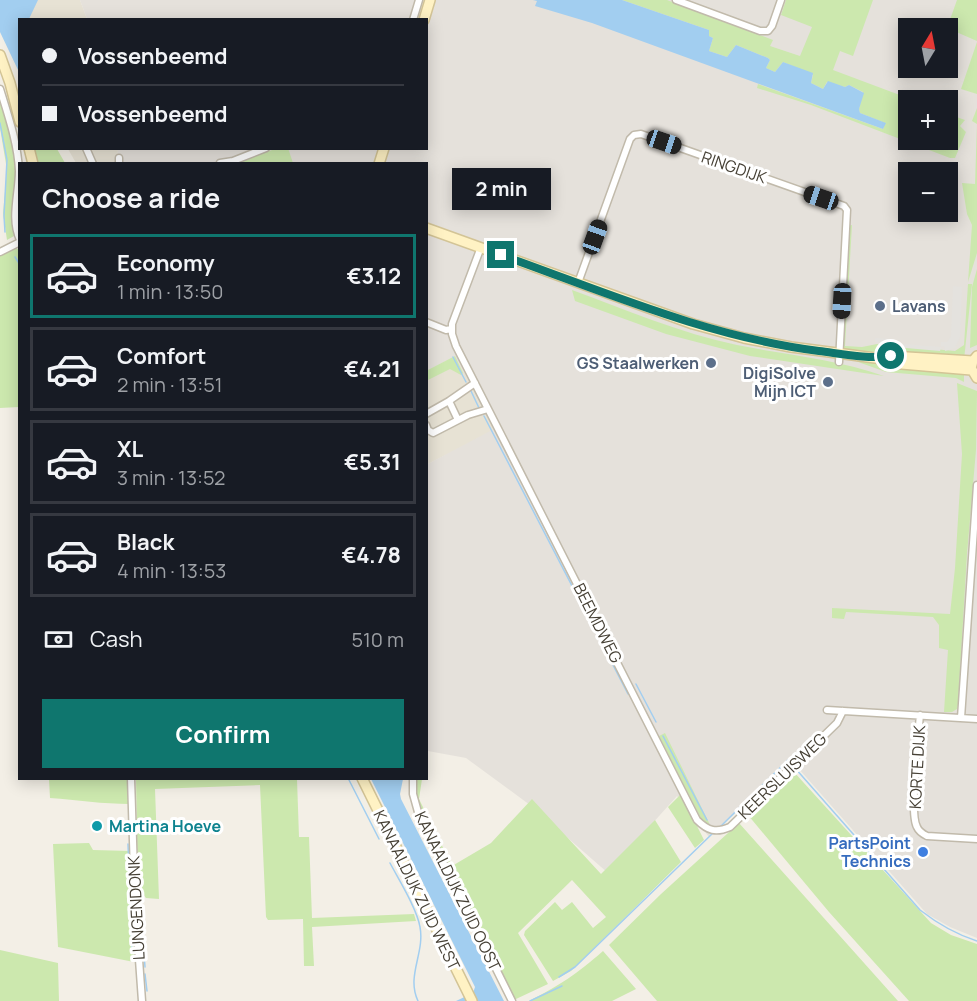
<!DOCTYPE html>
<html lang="en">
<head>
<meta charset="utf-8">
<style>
	body { margin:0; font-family:Manrope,sans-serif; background:#242831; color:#f1f3f6; height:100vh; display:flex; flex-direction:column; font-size:22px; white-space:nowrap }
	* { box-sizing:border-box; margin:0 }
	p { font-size:20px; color:#9ea1a6 }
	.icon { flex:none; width:33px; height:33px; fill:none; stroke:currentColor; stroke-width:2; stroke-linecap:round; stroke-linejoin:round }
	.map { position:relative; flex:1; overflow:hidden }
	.sheet { position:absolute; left:18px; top:162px; width:410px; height:618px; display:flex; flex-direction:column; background:#171b24; border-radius:0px; box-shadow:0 3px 15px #0003 }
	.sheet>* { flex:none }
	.banner { position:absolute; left:18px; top:18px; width:410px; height:132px; border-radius:0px; box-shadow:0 3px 15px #0003; display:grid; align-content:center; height:132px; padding:0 24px; background:#171b24 }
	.needle { width:39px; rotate:10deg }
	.controls { position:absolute; left:898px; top:18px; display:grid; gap:12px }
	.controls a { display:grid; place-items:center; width:60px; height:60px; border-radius:0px; background:#171b24; box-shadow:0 3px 15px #0003; font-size:30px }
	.end { position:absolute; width:27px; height:27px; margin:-14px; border:8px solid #0f766e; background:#fff; box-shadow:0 0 0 3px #fff }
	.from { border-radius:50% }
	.bubble { position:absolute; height:42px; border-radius:0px; background:#171b24; box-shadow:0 3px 15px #0003; font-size:20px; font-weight:700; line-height:42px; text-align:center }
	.car { position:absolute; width:18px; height:36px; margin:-18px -9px; border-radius:8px; box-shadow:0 0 4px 2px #0007; background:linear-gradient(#222 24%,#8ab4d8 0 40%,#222 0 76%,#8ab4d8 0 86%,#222 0) }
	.banner b { display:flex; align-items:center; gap:21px; height:57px; font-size:22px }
	.banner b+b { border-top:2px solid #363941 }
	.banner i { width:15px; height:15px; background:#f1f3f6 }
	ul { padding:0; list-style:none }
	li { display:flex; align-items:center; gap:18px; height:84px; margin:0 12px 9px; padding:0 12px; border:3px solid #363941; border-radius:0px }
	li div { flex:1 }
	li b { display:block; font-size:22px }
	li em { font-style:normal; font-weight:700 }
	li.active { border-color:#0f766e }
	li>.icon { width:54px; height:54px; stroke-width:1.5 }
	h2 { padding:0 24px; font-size:27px; line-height:72px }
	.pay { display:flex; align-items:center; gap:15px; height:66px; padding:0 24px; font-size:22px }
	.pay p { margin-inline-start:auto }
	.primary-button { display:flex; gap:12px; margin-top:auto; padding:12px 24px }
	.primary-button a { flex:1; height:69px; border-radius:0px; background:#0f766e; color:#fff; font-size:24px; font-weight:700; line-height:69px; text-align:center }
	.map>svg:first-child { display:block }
	.residential { fill:#e7e2d4 }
	.industrial { fill:#e5e1db; fill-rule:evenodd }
	.green { fill:#cce8ae }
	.parking { fill:#e4e2de }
	.water { fill:#a2cef0 }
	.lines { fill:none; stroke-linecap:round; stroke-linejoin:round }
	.stream { stroke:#a2cef0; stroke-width:1.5 }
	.street-casing { stroke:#c1baab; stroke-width:9 }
	.secondary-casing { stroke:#d3c496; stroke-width:12 }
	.street { stroke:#fff; stroke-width:6 }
	.secondary { stroke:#fff2c4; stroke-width:9 }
	.route { stroke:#0f766e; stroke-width:8 }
	.service-dot { fill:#5c6f8a; stroke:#fff; stroke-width:2 }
	.culture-dot { fill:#0f9aa8; stroke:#fff; stroke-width:2 }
	.shop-dot { fill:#3f7fe0; stroke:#fff; stroke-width:2 }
	.labels { text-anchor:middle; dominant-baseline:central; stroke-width:6; stroke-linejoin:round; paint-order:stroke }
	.street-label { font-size:16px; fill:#464035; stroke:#fff }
	.service-label { font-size:16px; font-weight:bold; fill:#4e5e75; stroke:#fff; text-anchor:end }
	.culture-label { font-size:16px; font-weight:bold; fill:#0d838f; stroke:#fff; text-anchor:start }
	.shop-label { font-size:16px; font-weight:bold; fill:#366cbe; stroke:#fff; text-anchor:end }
</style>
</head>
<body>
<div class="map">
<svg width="977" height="1001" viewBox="0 0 977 1001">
	<rect width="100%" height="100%" fill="#f3efe6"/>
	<path class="residential" d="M0,0H80L87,19L20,20Z
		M68,149H118L117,163H76Z
		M459,362L495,430L426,465V378Z"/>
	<path class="industrial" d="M80,0H977V938L950,927L927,914L791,760L709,837L677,796L608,873L530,805L466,758L428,751L426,748V465L494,429L459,362L426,378V164L117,163L118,148H426V20L87,19ZM909,28H948V68H909ZM909,100H948V140H909ZM909,172H948V212H909Z"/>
	<path class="green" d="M622,0H667L773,40L770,46L800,56L812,27L781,15L786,0H873L853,56L840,51L833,70L913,100H909V140H948V114L965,120L960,126L966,132L955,158H950L811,105L757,88L758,84L883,129L885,123L860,113L859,109L863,92L849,85L845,87L827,82L823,89L811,83L813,75L783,62L775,72L766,68L770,60L768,58L736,45L727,57L709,51L713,38L709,36V30Z
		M957,0H977V41L947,28Z
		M977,42V94L961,89Z
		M0,99C7,122 14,146 15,169C17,193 9,211 14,236L7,240L3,213L7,170L0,128Z
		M977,108V253L968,282L972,225L967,214L962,183L975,184L977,124L972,121Z
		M288,148L293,163L237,162L275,149Z
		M31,149H57L65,163H34Z
		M852,225L845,346L862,347L877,344L955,351L964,345L968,284H972L964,360L842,351L848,226Z
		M15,248L20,250L19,407L0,408V254Z
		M977,269V345L970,348L972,287Z
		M572,290C626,310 680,333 737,345C786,355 837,359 884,376L750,356L666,334L575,301Z
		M455,356L463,373L461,375L450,369L426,381V371Z
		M847,358L890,366L964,372V382L956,378L886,372Z
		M957,383L977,391L976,450L967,554L958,705L957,709L952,712H944L948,650L939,648V625L933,617L846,612L844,619L832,618V608L950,614L955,568L962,454Z
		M665,733L713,831L709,834L659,736Z
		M794,772L931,923L951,935L977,944V1001H909L829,912L748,815Z
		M49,779H129L130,804C103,804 77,800 50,798Z
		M136,779H297L299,837H309L312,918L414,914L416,921L312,927L314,966H304L303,919L268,920L266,917L260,785L155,789L159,899L146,898L138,889Z
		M415,779H422L419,799L452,866L491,843L532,799L601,874L655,820L681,862L571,971L553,981L524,935L525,931L555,902L562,910L572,902L593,928L606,917L572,880L518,933L548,984L516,999L513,998L422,817L414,796Z
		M681,794L704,840L695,848L668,807Z
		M739,823L898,1001H657L609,945L661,894Z
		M89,843L93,850L131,851L134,962L58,947L53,844Z
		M0,950L58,963L59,1001H0Z
		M603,951L636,989L612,1001H529C560,985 577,974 603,951Z"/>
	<path class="parking" d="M953,286L962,287L960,337L955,348L945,351L944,346L941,347L940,351L883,346V343L875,342V338L891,339V343L941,347V342H947L951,336Z"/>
	<path class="water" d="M0,0H38L29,19L20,20L19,72L0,32Z
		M533,0H622L709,30V36L713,38L709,51L727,57L736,45L768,58L770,60L766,68L775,72L783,62L813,73L811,83L823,89L828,81L845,87L849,85L864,93L859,109L860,113L886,123L883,129L592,23L535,6L537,1Z
		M371,779H403L400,794L401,799L504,1001H456L473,993L475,987Z"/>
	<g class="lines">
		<path class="stream" d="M0,123L7,160L4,216L5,232
			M15,257L20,265
			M453,357L466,382
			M471,391L479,408
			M484,416L628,694
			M636,684L656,722
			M663,736L707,820
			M795,768L920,910C938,924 955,934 977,941
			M348,778L379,839
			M719,828L788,760L792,765
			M128,844L132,952
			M390,863C399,880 417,909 420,927C425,953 406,976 418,1001
			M140,910L143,947
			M144,954L145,967
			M145,974L147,991
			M559,977L575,967L713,833
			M530,1001L562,986"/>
		<g class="street-casing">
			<path id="street" d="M676,0L760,31H768L772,26L781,0
				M413,20L419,0
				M0,89C8,115 18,144 19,171C19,194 10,218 20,240
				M86,148L93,164
				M220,163L233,161L266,148
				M119,164V158
				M481,247L452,324V334L456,346L697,820C708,831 716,833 730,827L837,723L843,711
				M0,252L20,242
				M578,283L630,139L634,135L641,134L844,206L847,210L839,362
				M426,322L446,330L451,329
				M449,401L458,420
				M426,414L449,401L475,383
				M426,425L428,430L433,433L468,415L488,409
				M827,710L977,719
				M920,715C918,736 909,813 917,827C919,832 923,834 927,836L977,839
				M961,718L977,485
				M131,778L135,904L142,1001
				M413,778V794L418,812L512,1001"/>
		</g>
		<g class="secondary-casing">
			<path id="secondary" d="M424,20L430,0
				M0,55L10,83L20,122
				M29,148L33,164
				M379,164L384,148
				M426,228L693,324L744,338L791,347L875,358L891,356L973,361
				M977,356L973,361L971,368L977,378
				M880,360L890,363L971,370
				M362,778L472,1001"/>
		</g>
		<use href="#street" class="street"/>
		<use href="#secondary" class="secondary"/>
	</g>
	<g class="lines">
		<path class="route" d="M501,255C605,292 708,337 819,351C843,354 867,359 891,356"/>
	</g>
	<g class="service-dot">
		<circle cx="880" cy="306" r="6"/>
		<circle cx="711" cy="363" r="6"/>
		<circle cx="828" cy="382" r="6"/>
	</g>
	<circle class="culture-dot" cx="97" cy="826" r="6"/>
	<circle class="shop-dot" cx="923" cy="852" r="6"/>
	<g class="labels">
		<g class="street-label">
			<text transform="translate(734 167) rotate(19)">RINGDIJK</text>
			<text transform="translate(598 623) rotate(63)">BEEMDWEG</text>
			<text transform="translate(917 767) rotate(-87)">KORTE DIJK</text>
			<text transform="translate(782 776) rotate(-44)">KEERSLUISWEG</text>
			<text transform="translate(417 890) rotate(64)">KANAALDIJK ZUID WEST</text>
			<text transform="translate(458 891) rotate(64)">KANAALDIJK ZUID OOST</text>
			<text transform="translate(136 908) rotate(-93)">LUNGENDONK</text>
		</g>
		<g class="service-label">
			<text x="892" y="306" text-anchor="start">Lavans</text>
			<text x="699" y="363">GS Staalwerken</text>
			<text x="816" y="373">DigiSolve<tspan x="816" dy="18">Mijn ICT</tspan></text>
		</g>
		<g class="culture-label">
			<text x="109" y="826">Martina Hoeve</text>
		</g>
		<g class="shop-label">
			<text x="911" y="843">PartsPoint<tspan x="911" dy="18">Technics</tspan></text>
		</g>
	</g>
</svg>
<div class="controls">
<a><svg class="needle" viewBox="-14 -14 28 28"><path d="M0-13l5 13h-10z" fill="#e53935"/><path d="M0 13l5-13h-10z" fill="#9ea1a6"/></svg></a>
<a>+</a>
<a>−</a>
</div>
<i class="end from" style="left:891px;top:356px"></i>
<i class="end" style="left:501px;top:255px"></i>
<div class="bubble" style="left:452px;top:168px;width:99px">2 min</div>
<i class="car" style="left:664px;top:142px;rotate:109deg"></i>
<i class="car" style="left:821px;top:198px;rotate:289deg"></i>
<i class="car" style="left:595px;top:237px;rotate:20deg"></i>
<i class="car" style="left:842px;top:301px;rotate:183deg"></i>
<div class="banner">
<b><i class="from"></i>Vossenbeemd</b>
<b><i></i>Vossenbeemd</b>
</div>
<section class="sheet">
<h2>Choose a ride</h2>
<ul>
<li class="active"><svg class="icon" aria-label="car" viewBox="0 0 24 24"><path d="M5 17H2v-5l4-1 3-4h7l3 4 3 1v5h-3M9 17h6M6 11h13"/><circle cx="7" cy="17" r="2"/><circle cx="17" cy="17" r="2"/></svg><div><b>Economy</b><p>1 min · 13:50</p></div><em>€3.12</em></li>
<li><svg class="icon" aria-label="car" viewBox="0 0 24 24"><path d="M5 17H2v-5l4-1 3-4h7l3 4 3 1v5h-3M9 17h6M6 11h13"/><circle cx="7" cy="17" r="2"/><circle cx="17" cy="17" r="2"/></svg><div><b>Comfort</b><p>2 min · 13:51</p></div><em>€4.21</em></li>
<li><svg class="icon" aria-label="car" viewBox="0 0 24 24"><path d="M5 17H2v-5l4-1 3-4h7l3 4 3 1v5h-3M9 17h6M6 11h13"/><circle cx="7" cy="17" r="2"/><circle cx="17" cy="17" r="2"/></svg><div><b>XL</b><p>3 min · 13:52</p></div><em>€5.31</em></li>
<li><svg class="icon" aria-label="car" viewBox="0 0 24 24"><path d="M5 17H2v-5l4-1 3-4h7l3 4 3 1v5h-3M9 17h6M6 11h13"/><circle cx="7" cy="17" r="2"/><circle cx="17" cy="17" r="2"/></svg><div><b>Black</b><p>4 min · 13:53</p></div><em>€4.78</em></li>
</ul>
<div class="pay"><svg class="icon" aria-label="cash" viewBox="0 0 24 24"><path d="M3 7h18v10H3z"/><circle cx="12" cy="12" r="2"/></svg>Cash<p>510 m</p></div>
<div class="primary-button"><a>Confirm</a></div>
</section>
</div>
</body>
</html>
